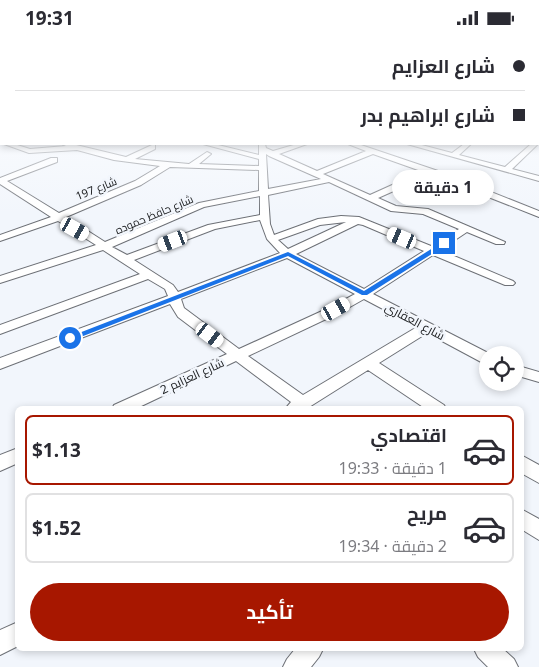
<!DOCTYPE html>
<html lang="ar">
<head>
<meta charset="utf-8">
<style>
	body { margin:0; font-family:"Noto Sans",Cairo,sans-serif; background:#f2f2f3; color:#2b2b33; direction:rtl; height:100vh; display:flex; flex-direction:column; font-size:19px; white-space:nowrap }
	* { box-sizing:border-box; margin:0 }
	p { font-size:16px; color:#7c7c81 }
	.icon { flex:none; width:28px; height:28px; fill:none; stroke:currentColor; stroke-width:2; stroke-linecap:round; stroke-linejoin:round }
	.map { position:relative; flex:1; overflow:hidden; direction:ltr }
	.sheet { position:absolute; left:15px; top:371px; width:509px; height:245px; display:flex; flex-direction:column; background:#fff; border-radius:8px; box-shadow:0 2px 8px #0003; direction:rtl }
	.sheet>* { flex:none }
	.banner { position:absolute; left:0px; top:0px; width:540px; height:110px; box-shadow:0 2px 8px #0003; direction:rtl; display:grid; align-content:center; height:110px; padding:0 15px; background:#fff }
	.fabs { position:absolute; left:479px; top:311px; display:grid; gap:10px }
	.fabs a { display:grid; place-items:center; width:45px; height:45px; border-radius:50%; background:#fff; box-shadow:0 2px 8px #0003; font-size:25px }
	.end { position:absolute; width:22px; height:22px; margin:-11px; border:6px solid #1a73e8; background:#fff; box-shadow:0 0 0 2px #fff }
	.from { border-radius:50% }
	.bubble { position:absolute; height:35px; border-radius:18px; background:#fff; box-shadow:0 2px 8px #0003; font-size:16px; font-weight:700; line-height:35px; text-align:center; direction:rtl }
	.car { position:absolute; width:15px; height:30px; margin:-15px -8px; border-radius:6px; box-shadow:0 0 4px 1px #0007; background:linear-gradient(#fff 24%,#345 0 40%,#fff 0 76%,#345 0 86%,#fff 0) }
	.banner b { display:flex; align-items:center; gap:18px; height:48px; font-size:19px }
	.banner b+b { border-top:1px solid #e1e1e2 }
	.banner i { width:12px; height:12px; background:#2b2b33 }
	ul { padding:9px 0 0; list-style:none }
	li { display:flex; align-items:center; gap:15px; height:70px; margin:0 10px 8px; padding:0 5px; border:2px solid #e1e1e2; border-radius:8px }
	li div { flex:1 }
	li b { display:block; font-size:19px }
	li em { font-style:normal; font-weight:700 }
	li.selected { border-color:#a71700 }
	li>.icon { width:45px; height:45px; stroke-width:1.5 }
	.primary-button { display:flex; gap:10px; margin-top:auto; padding:10px 15px }
	.primary-button a { flex:1; height:58px; border-radius:30px; background:#a71700; color:#fff; font-size:20px; font-weight:700; line-height:58px; text-align:center }
	.status { display:flex; justify-content:space-between; align-items:center; height:35px; padding:0 25px; background:#fff; direction:ltr }
	.status svg { height:14px; fill:currentColor }
	.map>svg:first-child { display:block }
	.lines { fill:none; stroke-linecap:round; stroke-linejoin:round }
	.minor-casing { stroke:#6d7076; stroke-width:2 }
	.minor { fill:#fff; fill-rule:evenodd }
	.route { fill:#1a73e8 }
	.labels { text-anchor:middle; dominant-baseline:central; stroke-width:5; stroke-linejoin:round; paint-order:stroke }
	.far-street-label { font-size:11px; fill:#191b1d; stroke:#f2f6fc }
	.street-label { font-size:12px; fill:#191b1d; stroke:#f2f6fc }
</style>
</head>
<body>
<div class="status"><b>19:31</b><svg viewBox="0 0 49 12"><path d="M0 12V9h3v3zM5 12V6h3v6zM10 12V3h3v9zM15 12V0h3v12zM26 1h20v11H26zM47 4h2v5h-2z"/></svg></div>
<div class="map">
<svg width="539" height="632" viewBox="0 0 539 632">
	<rect width="100%" height="100%" fill="#f2f6fc"/>
	<g class="lines">
		<g class="minor-casing">
			<path id="minor" d="M4,109H14L30,114L66,111L62,109H72L126,122L152,110H155V114L135,124L189,129L207,117L211,119L199,129L259,131V124L203,109H214L259,120V109H265L266,113L273,116L297,109H307L279,119L317,136L366,116L348,109H358L441,137L539,176V182L435,141L373,119L323,139L370,160L401,146H407V150L378,163L396,171L428,174L505,207L504,209H496L467,197L440,215L513,246L515,248L513,250H505L433,220L373,259L492,320H488V329L483,328L427,298L379,328L444,370L446,374H426L368,335L306,374H285L291,367L236,326L135,374H112L114,370L227,319L178,282L170,269L0,334V323L168,261L165,254L148,244L0,299V290L140,239L103,215L0,248V241L96,210L58,186L0,206V200L51,182L0,149V143L51,123H57V127L7,146L59,178L135,146L160,131L114,125L77,115L29,118ZM266,119L269,121L321,144L268,154ZM170,132L259,135V156L199,168L105,207L66,182L141,150ZM329,147L391,176L423,179L459,194L431,211L359,182L341,181L318,184L274,200L270,189L268,160ZM260,161V180L208,190L127,220L112,212L204,172ZM260,185L267,204L280,218L178,257L173,250L134,225L215,194ZM346,187L288,214L278,205L320,190ZM358,189L363,190L424,216L364,254L296,219ZM287,223L355,259L333,271L239,314L184,273L181,264ZM364,264L417,292L303,360L248,321L341,277Z
				M407,109H418L452,118L464,109H471L459,120L505,132L531,109H538L512,134L539,141V146Z
				M515,330L539,337V347L515,340Z
				M18,413V428L0,436V420Z
				M521,420L539,430V448L521,438Z
				M521,474L539,484V505L521,494Z
				M18,587V611L0,620V595Z
				M295,614H323L319,622L311,632H283L287,624Z
				M474,614H503L514,624L518,632H488L478,622Z"/>
		</g>
		<use href="#minor" class="minor"/>
	</g>
	<linearGradient id="sky" x2="0" y2="1"><stop stop-color="#69b6d8"/><stop offset="0.51" stop-color="#f9fbfe"/><stop offset="1" stop-color="#f9fbfe" stop-opacity="0"/></linearGradient>
	<rect width="539" height="179" fill="url(#sky)"/>
	<path class="route" d="M444,206L446,210L367,260H362L288,221L73,305H67L66,303L288,217L364,256Z"/>
	<g class="labels">
		<g class="far-street-label">
			<text transform="translate(96 153) rotate(-22)">شارع 197</text>
			<text transform="translate(154 179) rotate(-23)">شارع حافظ حموده</text>
		</g>
		<g class="street-label">
			<text transform="translate(415 286) rotate(28)">شارع العقاري</text>
			<text transform="translate(192 341) rotate(-25)">شارع العزايم 2</text>
		</g>
	</g>
</svg>
<div class="fabs">
<a><svg class="icon" aria-label="locate" viewBox="0 0 24 24"><circle cx="12" cy="12" r="6"/><path d="M12 2v4M12 18v4M2 12h4M18 12h4"/></svg></a>
</div>
<i class="end from" style="left:70px;top:303px"></i>
<i class="end" style="left:444px;top:208px"></i>
<div class="bubble" style="left:392px;top:135px;width:102px">1 دقيقة</div>
<i class="car" style="left:75px;top:194px;rotate:119deg"></i>
<i class="car" style="left:402px;top:203px;rotate:293deg"></i>
<i class="car" style="left:173px;top:206px;rotate:249deg"></i>
<i class="car" style="left:336px;top:274px;rotate:61deg"></i>
<i class="car" style="left:210px;top:300px;rotate:127deg"></i>
<div class="banner">
<b><i class="from"></i>شارع العزايم</b>
<b><i></i>شارع ابراهيم بدر</b>
</div>
<section class="sheet">
<ul>
<li class="selected"><svg class="icon" aria-label="car" viewBox="0 0 24 24"><path d="M5 17H2v-5l4-1 3-4h7l3 4 3 1v5h-3M9 17h6M6 11h13"/><circle cx="7" cy="17" r="2"/><circle cx="17" cy="17" r="2"/></svg><div><b>اقتصادي</b><p>1 دقيقة · 19:33</p></div><em>$1.13</em></li>
<li><svg class="icon" aria-label="car" viewBox="0 0 24 24"><path d="M5 17H2v-5l4-1 3-4h7l3 4 3 1v5h-3M9 17h6M6 11h13"/><circle cx="7" cy="17" r="2"/><circle cx="17" cy="17" r="2"/></svg><div><b>مريح</b><p>2 دقيقة · 19:34</p></div><em>$1.52</em></li>
</ul>
<div class="primary-button"><a>تأكيد</a></div>
</section>
</div>
</body>
</html>
